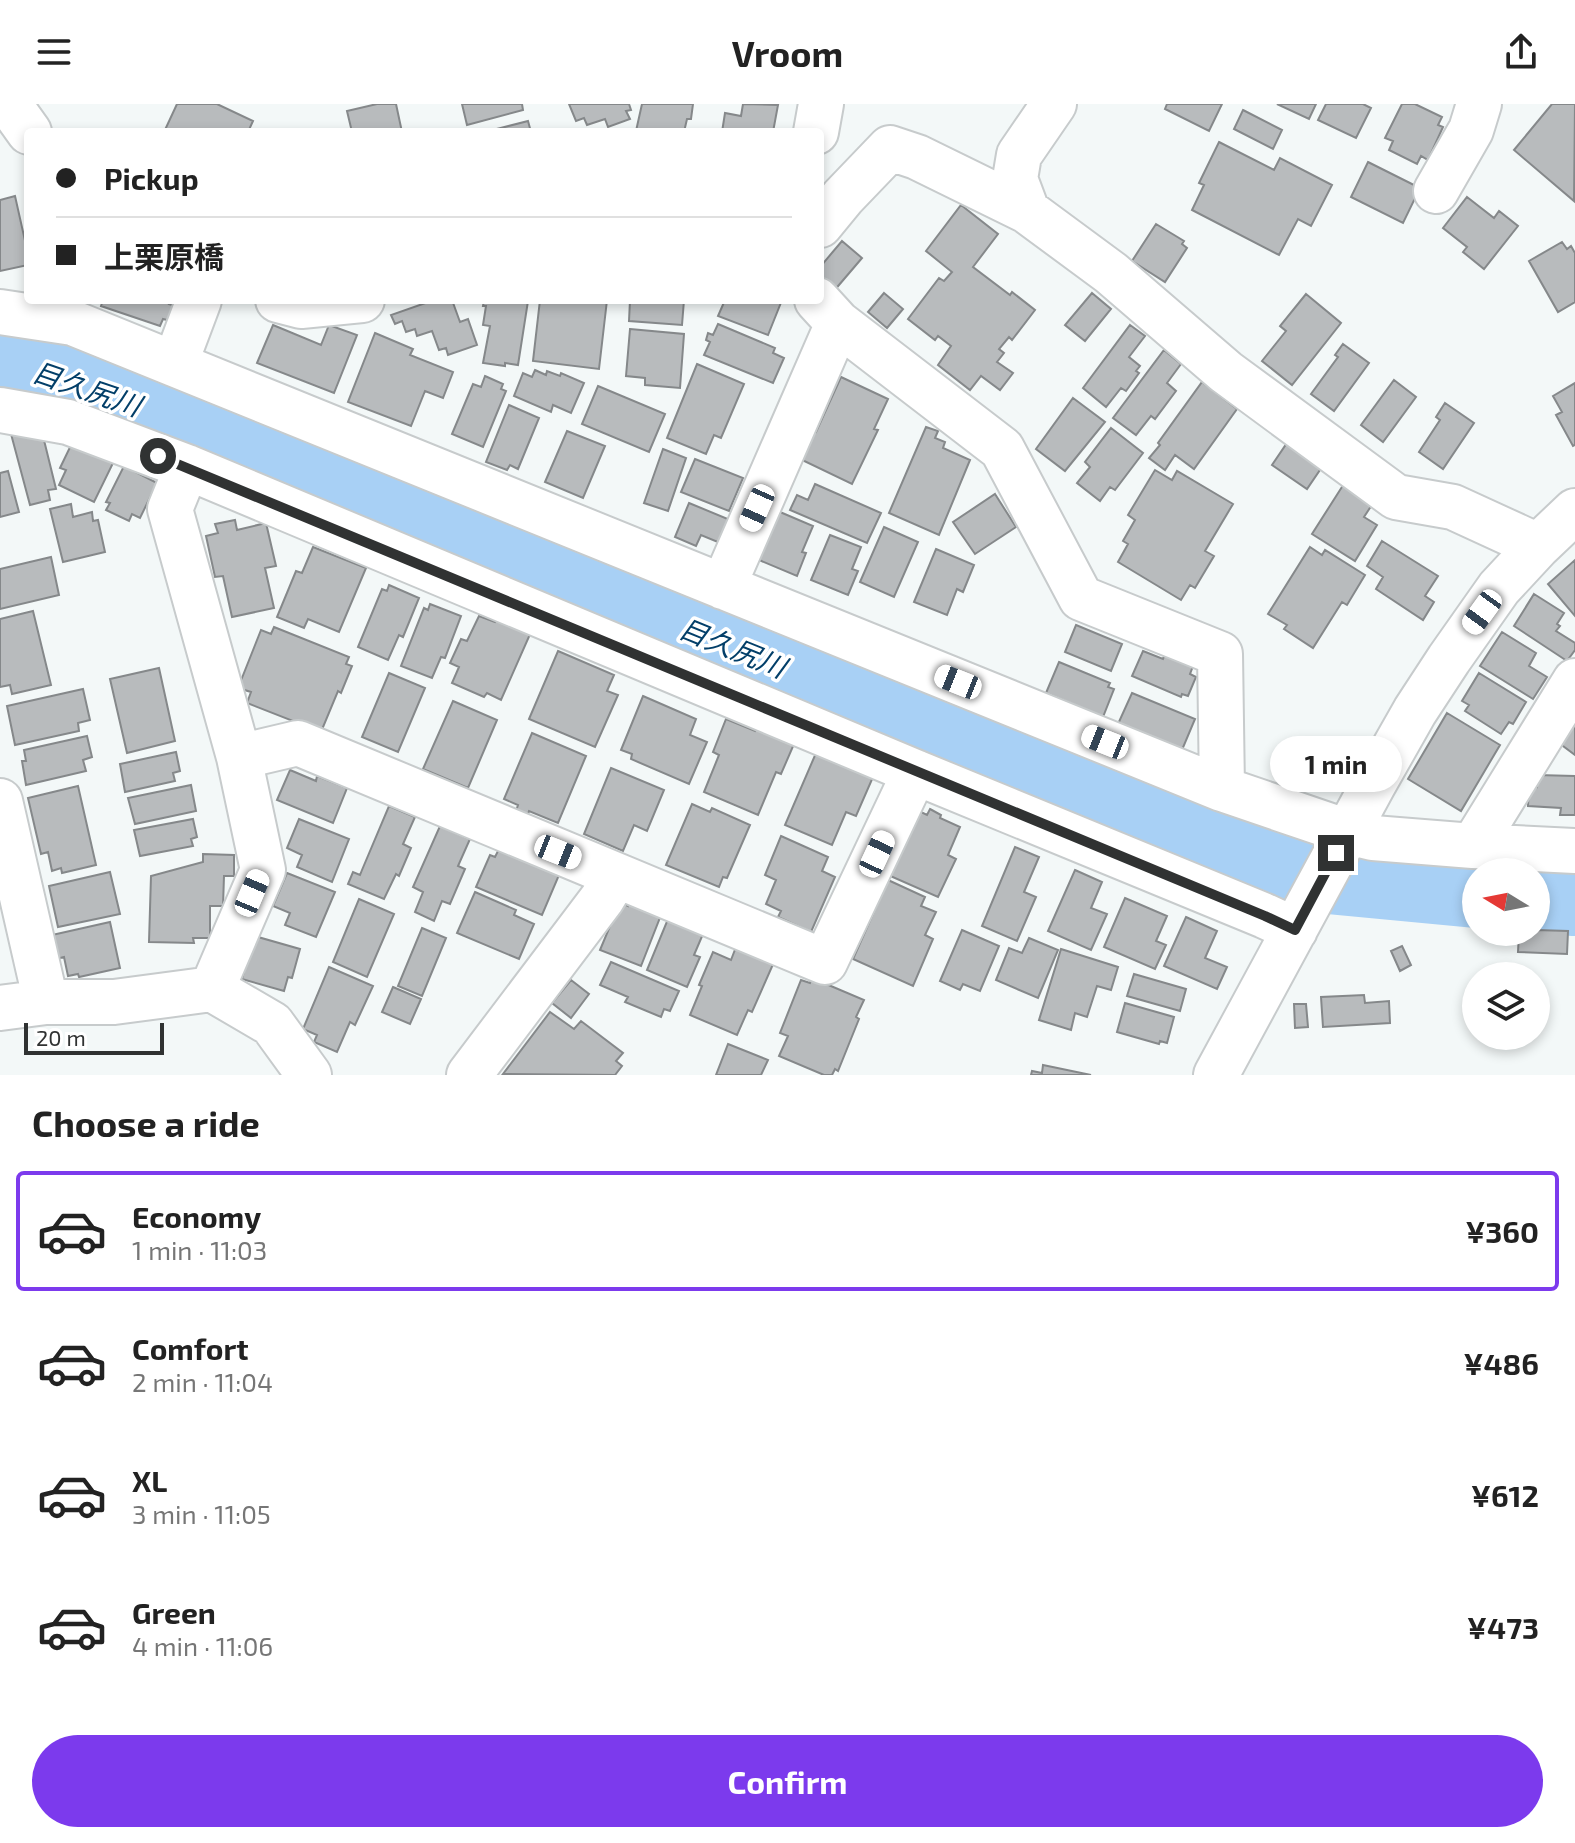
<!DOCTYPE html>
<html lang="en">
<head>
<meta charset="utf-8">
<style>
	body { margin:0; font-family:"Exo 2","Noto Sans JP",sans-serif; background:#f2f2f2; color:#222; height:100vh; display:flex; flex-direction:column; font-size:30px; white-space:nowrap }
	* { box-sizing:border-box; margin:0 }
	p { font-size:26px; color:#767676 }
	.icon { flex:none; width:44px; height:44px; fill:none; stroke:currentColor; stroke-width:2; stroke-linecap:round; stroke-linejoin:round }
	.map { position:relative; height:971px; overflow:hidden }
	.sheet { display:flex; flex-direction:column; background:#fff; flex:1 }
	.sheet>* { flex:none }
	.banner { position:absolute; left:24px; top:24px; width:800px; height:176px; border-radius:8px; box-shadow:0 4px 12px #0003; display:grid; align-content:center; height:176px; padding:0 32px; background:#fff }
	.needle { width:52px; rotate:280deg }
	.buttons { position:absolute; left:1462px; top:754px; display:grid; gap:16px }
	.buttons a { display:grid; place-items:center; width:88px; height:88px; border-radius:50%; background:#fff; box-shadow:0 4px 12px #0003; font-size:40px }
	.scale { position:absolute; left:24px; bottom:20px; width:140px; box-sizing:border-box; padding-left:8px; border:4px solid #303232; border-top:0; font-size:22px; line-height:28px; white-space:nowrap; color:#303232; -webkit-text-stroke:6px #fff; paint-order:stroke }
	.end { position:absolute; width:36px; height:36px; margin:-18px; border:10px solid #303232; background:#fff; box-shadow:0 0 0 4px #fff }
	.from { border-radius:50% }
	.bubble { position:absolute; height:56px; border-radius:28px; background:#fff; box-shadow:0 4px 12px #0003; font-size:26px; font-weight:700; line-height:56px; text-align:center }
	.car { position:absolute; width:24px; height:48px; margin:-24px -12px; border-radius:10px; box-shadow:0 0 6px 2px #0007; background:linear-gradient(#fff 24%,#345 0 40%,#fff 0 76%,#345 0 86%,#fff 0) }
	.banner b { display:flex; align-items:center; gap:28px; height:76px; font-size:30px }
	.banner b+b { border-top:2px solid #e0e0e0 }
	.banner i { width:20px; height:20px; background:#222 }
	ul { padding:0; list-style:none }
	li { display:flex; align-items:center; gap:24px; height:120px; margin:0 16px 12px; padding:0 16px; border:4px solid transparent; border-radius:8px }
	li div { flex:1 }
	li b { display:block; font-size:30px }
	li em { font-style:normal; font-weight:700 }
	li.active { border-color:#7c3aed }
	li>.icon { width:72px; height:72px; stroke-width:1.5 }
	h2 { padding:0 32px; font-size:36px; line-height:96px }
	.cta { display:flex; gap:16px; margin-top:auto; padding:16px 32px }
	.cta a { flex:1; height:92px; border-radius:48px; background:#7c3aed; color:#fff; font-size:32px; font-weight:700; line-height:92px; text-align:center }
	header { display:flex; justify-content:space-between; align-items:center; height:104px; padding:0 32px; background:#fff; font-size:36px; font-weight:700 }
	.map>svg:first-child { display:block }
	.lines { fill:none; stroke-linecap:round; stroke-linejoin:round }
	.river { stroke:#a8d0f5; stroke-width:84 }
	.building { fill:#b8bbbd; stroke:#85888a; stroke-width:2 }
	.minor-casing { stroke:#c7cbcc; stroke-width:48 }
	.minor { stroke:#fff; stroke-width:44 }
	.route { stroke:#303232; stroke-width:10 }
	.labels { text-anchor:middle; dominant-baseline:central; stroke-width:7; stroke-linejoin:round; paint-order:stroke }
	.water-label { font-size:28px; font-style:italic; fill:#033f69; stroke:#fff }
</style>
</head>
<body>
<header><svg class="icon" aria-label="menu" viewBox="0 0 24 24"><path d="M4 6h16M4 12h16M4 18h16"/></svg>Vroom<svg class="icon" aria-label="share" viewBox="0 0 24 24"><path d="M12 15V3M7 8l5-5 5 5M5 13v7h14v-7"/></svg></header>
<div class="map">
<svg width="1575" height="971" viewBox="0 0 1575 971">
	<rect width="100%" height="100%" fill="#f3f8f8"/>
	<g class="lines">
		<path class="river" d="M0,258L20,259L53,266L864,594L1259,757L1286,764L1476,782
			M1536,787L1575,790"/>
	</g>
	<path class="building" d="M177,0H217L253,17L248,28H164Z
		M377,0H396L402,28H352L347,7Z
		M462,0H522L523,6L467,21Z
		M569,0H629L631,6L626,7L630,15L608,23L605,15L587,21L584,14L576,17Z
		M642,0H693L691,15H687L684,28L636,27Z
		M743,0L778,1L773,28H722L725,9L741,12Z
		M1167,0H1222L1209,27L1165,5Z
		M1277,0H1316L1309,15Z
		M1326,0H1363L1371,4L1356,34L1318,16Z
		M1402,0H1415L1442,13L1438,21L1443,23L1428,56L1421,52L1417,60L1389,46L1393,37L1385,34Z
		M1552,0H1575L1574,97L1514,46Z
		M1243,6L1282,26L1273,45L1234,25Z
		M528,17L531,28H485Z
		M1219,38L1274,66L1280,54L1332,81L1311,122L1298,115L1279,151L1192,106L1204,81L1199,79Z
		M1368,58L1420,84L1403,119L1351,93Z
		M15,92L28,150V161L0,167V96Z
		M1467,93L1494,114L1499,107L1518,122L1484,165L1463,148L1467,143L1443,124Z
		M961,101L998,130L973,163L1010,191L1012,188L1035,206L1012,236L1009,233L999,245L1004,249L997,258L1013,269L1000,286L981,272L970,286L938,261L951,242L938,232L935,236L908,215L939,174L944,177L952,168L926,147Z
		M1156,120L1184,137L1182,140L1187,144L1165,178L1132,157Z
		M842,137L862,154L833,188L820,177V163Z
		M1562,138L1567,145L1571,142L1575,149V198L1558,208L1529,157Z
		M884,189L903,205L887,224L868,208Z
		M1092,189L1111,205L1085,237L1065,221Z
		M1306,190L1341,219L1292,281L1262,257L1286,227L1280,222Z
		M103,196H171L169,200L176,202L171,217L163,215L160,222L101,202Z
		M434,196H452L460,218L468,215L477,241L448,251L446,244L439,246L432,227L417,232L415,225L406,228L402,217L395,220L391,211Z
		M484,196L528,197L518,261L505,259V262L483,259L490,222L483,221L486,202H483Z
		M540,196H607L599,265L533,257Z
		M630,196H684L682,221L629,217Z
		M725,196H782L768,231L718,212Z
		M718,220L775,244L773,249L784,254L773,279L704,251L710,238L706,236L708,229L713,231Z
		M273,221L321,241L329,221L357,231L334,289L257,259Z
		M1130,221L1145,232L1129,253L1140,262L1136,267L1139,269L1126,287L1121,284L1106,303L1083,284Z
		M630,225L684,230L680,284L645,281V274L626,272Z
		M375,229L413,245L410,251L453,268L443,294L425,287L411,322L348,298Z
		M1343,240L1369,259L1334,307L1311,290L1338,253L1335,251Z
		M1164,246L1181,260L1167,279L1176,287L1155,315L1151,312L1136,331L1113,314Z
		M697,260L744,280L721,334L714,331L706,350L667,334Z
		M535,266L546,271L547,267L560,272L561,269L584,279L571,309L553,301L551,308L514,292L523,269L532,273Z
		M485,272L503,280L501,285L506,287L483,343L452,330L473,280L481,283Z
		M841,273L888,295L874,325L878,326L852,380L798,354L811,326L816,328Z
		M1394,276L1416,293L1383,338L1361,321Z
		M1202,278L1237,305L1194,365L1175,351L1165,366L1149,354L1160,341L1158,339Z
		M1575,279V341L1573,342L1556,311L1562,308L1553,292Z
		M598,282L665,310L649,348L582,320Z
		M1073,294L1105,318L1065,367L1036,345Z
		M1445,299L1474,319L1443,365L1419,348L1440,316L1436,313Z
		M509,301L539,314L518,365L510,361L507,366L486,358Z
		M926,323L938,327L935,334L945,338L943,344L970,356L939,431L889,409Z
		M1111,324L1143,349L1115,386L1110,383L1100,397L1077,379L1090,363L1085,358Z
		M567,327L605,342L583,394L545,378Z
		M42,328L56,385L48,386L50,396L30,401L11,330Z
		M1289,336L1324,360L1307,385L1272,361Z
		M73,337L114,357L94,398L59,381L66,366L60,364Z
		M663,345L686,354L668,407L644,399Z
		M695,355L743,374L729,407L681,388Z
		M124,362L157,379L140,414L132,410L129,417L106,406L110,399L106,398Z
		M1155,366L1172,376L1177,367L1233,400L1205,447L1214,452L1195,484L1190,481L1181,496L1118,458L1128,440L1123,437L1135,416L1128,411Z
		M8,367L19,408L0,413V369Z
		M1347,375L1377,393L1364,413L1377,421L1355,457L1312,430Z
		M815,380L881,409L867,439L790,406L797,391L808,396Z
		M995,390L1016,423L975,450L953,418Z
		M689,399L735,418L725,441L701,431L696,442L675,433Z
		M71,400L73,413L92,408L93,417L98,416L105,448L63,458L50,405Z
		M780,408L813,422L802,448L806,449L797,472L759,456Z
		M235,416L237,426L266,419L276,462L265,464L274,504L232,513L223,472L215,473L206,432L218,429L215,420Z
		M884,423L918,438L894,493L860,478Z
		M830,431L861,443L852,465L858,467L848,491L811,476Z
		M1382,437L1438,472L1425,492L1434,498L1423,516L1376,485L1383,473L1367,462Z
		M313,443L366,464L339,528L308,515L304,524L277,513L296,467L302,469Z
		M1310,443L1322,451L1325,446L1365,471L1347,501L1342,498L1313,544L1284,525L1287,521L1268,510Z
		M936,445L974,461L963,488L957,485L947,511L914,498Z
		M51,453L59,491L0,505V465Z
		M1575,456V512L1548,480Z
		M389,481L419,494L403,533L399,531L388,556L358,543L382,485L387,487Z
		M1534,490L1564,509L1557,520L1560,522L1556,527L1575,539V546L1567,557L1514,522Z
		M430,500L461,512L445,554L441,553L432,574L401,562L424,504L428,506Z
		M33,507L51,581L12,590L10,581L0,583V515Z
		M479,512L495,518L498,514L531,528L501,596L487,589L484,593L452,579L459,563L450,559L461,535L467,537Z
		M1076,521L1122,540L1111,567L1065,548Z
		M274,523L349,553L346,560L352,562L341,589L338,587L321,628L247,599L251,588L238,584L261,526L271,530Z
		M1502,528L1536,549L1529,562L1547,573L1533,595L1480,562Z
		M558,547L614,571L607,587L618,591L595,643L529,615Z
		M1143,547L1163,555L1165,550L1193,562L1190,570L1196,573L1188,592L1182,590L1181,593L1132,572Z
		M1059,558L1110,579L1108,583L1114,585L1103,613L1046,589Z
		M159,564L175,637L127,649L110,575Z
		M389,569L425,584L398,648L362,633Z
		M1479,569L1526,598L1513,620L1509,618L1501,630L1465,607L1469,601L1462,597Z
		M83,585L90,616L78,619L79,627L15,641L7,602Z
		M1132,589L1195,615L1182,646L1118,620Z
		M643,592L696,615L690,631L707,638L689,680L631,655L632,650L621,646Z
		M453,597L497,616L468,684L423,665Z
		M1447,609L1500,641L1461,707L1408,675Z
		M726,615L755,627L756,624L794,640L781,670L776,668L758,711L704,688L719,651L713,648Z
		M1575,616V651L1559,639Z
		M532,629L586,652L558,719L529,707L527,713L516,707L518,701L504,695Z
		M87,632L92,653L83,656L86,667L26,681L22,657H26L24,646Z
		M176,648L180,667L173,669L175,677L125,688L120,660Z
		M816,649L873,673L856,712L846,708L832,741L785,721Z
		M611,664L664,686L647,727L634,721L623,747L584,730Z
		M290,666L316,677L317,672L347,684L333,719L277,696Z
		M1537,671L1575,672V711H1560L1561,704L1528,702L1529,682L1537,683Z
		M191,681L196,707L135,720L128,694Z
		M78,682L96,761L62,769L61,764L52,767L48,748L41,750L28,694Z
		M692,700L710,708L712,704L750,721L727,774L723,773L719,783L666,761Z
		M389,702L415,713L403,740L411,744L399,772L396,770L384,795L348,780L353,768L360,771L362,766Z
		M930,705L941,711L940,714L960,723L948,751L956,755L938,793L888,771L917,706L927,711Z
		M193,715L197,733L191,735L193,742L140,752L134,726Z
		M299,715L349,735L332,778L297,763L302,751L287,744Z
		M440,722L470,735L458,762L465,765L450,800L442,797L434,817L415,808L423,788L413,783Z
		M781,732L828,753L822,767L835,773L811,828L778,813L781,807L766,800L776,776L765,771Z
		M1015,743L1039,753L1024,788L1036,793L1017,837L982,822Z
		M499,745L559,771L542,811L476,783L490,751L495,753Z
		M203,750L234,751V772H224L223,802H210V834H193L194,839L149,838L151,772L203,758Z
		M1075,766L1102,778L1091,804L1107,810L1091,846L1048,827Z
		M110,768L120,810L58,823L49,782Z
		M287,769L335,788L316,833L285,821L290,809L273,802Z
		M888,776L925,793L921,802L936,808L925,831L933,835L913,882L853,855Z
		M475,788L516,806L514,811L534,820L519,855L457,829Z
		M1125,794L1167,812L1156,837L1166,841L1155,865L1104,843Z
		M359,795L394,810L367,873L333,858Z
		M620,798L628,802L629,798L661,811L641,862L600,846Z
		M1186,813L1217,827L1205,854L1227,863L1217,885L1164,862Z
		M668,815L703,830L694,851L700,853L687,883L647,866Z
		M110,818L120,864L79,873L78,870L68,872L64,853L56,855L52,831Z
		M422,824L446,834L422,892L398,882Z
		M962,826L999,842L980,887L963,880L960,886L940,877Z
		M1536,826L1568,827L1567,850L1518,848L1519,828H1536Z
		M251,831L300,845L292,874L288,873L284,887L242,875L245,864L242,862Z
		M1029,834L1058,846L1038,894L996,876L1009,844L1022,849Z
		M1402,842L1411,861L1400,867L1391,847Z
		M736,843L774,858L752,908L748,906L737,931L690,911L702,882L699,881L713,848L731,856Z
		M1061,845L1118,863L1111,886L1097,882L1087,913L1075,909L1071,926L1039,916Z
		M611,858L679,887L670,907L664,905L661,913L625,898L628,893L600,881Z
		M329,863L373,882L355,921L350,918L337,948L314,938L317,931L303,925Z
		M1134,870L1186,885L1180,907L1127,892Z
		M812,874L864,896L856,913L859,915L838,967L835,965L832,971H824L779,952L788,932L780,929L801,876L810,879Z
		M571,876L589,890L571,914L552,899Z
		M393,883L421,895L410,920L382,908Z
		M1364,891L1365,899L1389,897L1390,919L1323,923L1321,893Z
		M1125,899L1174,913L1167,939L1160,937L1159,940L1117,928Z
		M1294,900H1306L1308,923L1295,924Z
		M550,908L574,925L581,917L623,949L616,957L622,962L615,971L503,970Z
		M728,940L768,956L761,971H716Z
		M1043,961L1091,971H1031L1032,967L1042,969Z"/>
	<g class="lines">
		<g class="minor-casing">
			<path id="minor" d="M9,0L29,28
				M816,28L821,0
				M1436,87L1471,26L1479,0
				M1027,107L1015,75L1019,51L1054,0
				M820,121L843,93L890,44L917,53L1027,107L1111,169L1226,268L1396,393L1453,403L1538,442
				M278,196L301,202L362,196
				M817,196L838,219L1002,345L1081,494L1220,550L1222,685
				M0,208L73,219L1222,685L1348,728L1373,734L1473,742L1575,747
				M175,260L199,196
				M0,306L68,318L187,363L915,668L1265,812L1295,826
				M187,363L170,405L239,653L263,766L212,885
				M723,483L838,219
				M239,653L298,639L825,858L915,668
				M0,697L46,898
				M1473,742L1575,577
				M0,904L46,898H114L212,885L272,920L309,971
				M469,971L602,795L616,772
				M1216,971L1373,681L1415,607L1449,555L1499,484L1538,442L1575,407"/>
		</g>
		<use href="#minor" class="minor"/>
	</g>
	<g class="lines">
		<path class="route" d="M158,352L1265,812L1295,826L1336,749"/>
	</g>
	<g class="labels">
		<g class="water-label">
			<text transform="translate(87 284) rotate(19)">目久尻川</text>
			<text transform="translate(733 543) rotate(22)">目久尻川</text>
		</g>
	</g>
</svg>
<div class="buttons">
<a><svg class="needle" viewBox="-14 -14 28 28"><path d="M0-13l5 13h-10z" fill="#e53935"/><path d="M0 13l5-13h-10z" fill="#767676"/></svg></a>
<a><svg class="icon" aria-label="layers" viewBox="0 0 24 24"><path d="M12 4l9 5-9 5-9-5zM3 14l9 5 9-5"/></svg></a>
</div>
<div class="scale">20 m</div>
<i class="end from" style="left:158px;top:352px"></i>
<i class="end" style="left:1336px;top:749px"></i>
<div class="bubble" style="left:1270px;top:632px;width:132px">1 min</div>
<i class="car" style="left:757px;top:404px;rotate:204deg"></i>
<i class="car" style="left:1482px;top:508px;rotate:216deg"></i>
<i class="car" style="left:958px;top:578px;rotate:292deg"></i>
<i class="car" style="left:1105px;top:638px;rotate:292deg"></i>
<i class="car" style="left:558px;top:748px;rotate:112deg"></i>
<i class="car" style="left:877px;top:750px;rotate:25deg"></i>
<i class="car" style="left:252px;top:789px;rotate:23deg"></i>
<div class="banner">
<b><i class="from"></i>Pickup</b>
<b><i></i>上栗原橋</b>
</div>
</div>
<section class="sheet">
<h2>Choose a ride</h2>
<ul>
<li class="active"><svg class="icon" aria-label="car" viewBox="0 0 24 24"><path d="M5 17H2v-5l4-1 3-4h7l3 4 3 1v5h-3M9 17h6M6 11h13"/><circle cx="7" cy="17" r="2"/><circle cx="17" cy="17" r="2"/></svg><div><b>Economy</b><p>1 min · 11:03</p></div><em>¥360</em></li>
<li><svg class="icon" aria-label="car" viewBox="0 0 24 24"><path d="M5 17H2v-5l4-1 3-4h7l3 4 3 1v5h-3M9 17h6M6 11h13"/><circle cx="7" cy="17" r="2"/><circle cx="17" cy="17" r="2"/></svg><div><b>Comfort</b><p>2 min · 11:04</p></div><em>¥486</em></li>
<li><svg class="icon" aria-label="car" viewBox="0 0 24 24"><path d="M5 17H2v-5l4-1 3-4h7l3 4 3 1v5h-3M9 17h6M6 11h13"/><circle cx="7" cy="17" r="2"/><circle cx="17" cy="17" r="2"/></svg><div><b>XL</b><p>3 min · 11:05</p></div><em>¥612</em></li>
<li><svg class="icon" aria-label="car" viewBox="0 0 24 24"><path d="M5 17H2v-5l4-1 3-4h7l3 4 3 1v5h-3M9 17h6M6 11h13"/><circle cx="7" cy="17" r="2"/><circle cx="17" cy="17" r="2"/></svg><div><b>Green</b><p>4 min · 11:06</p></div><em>¥473</em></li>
</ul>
<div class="cta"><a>Confirm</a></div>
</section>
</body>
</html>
